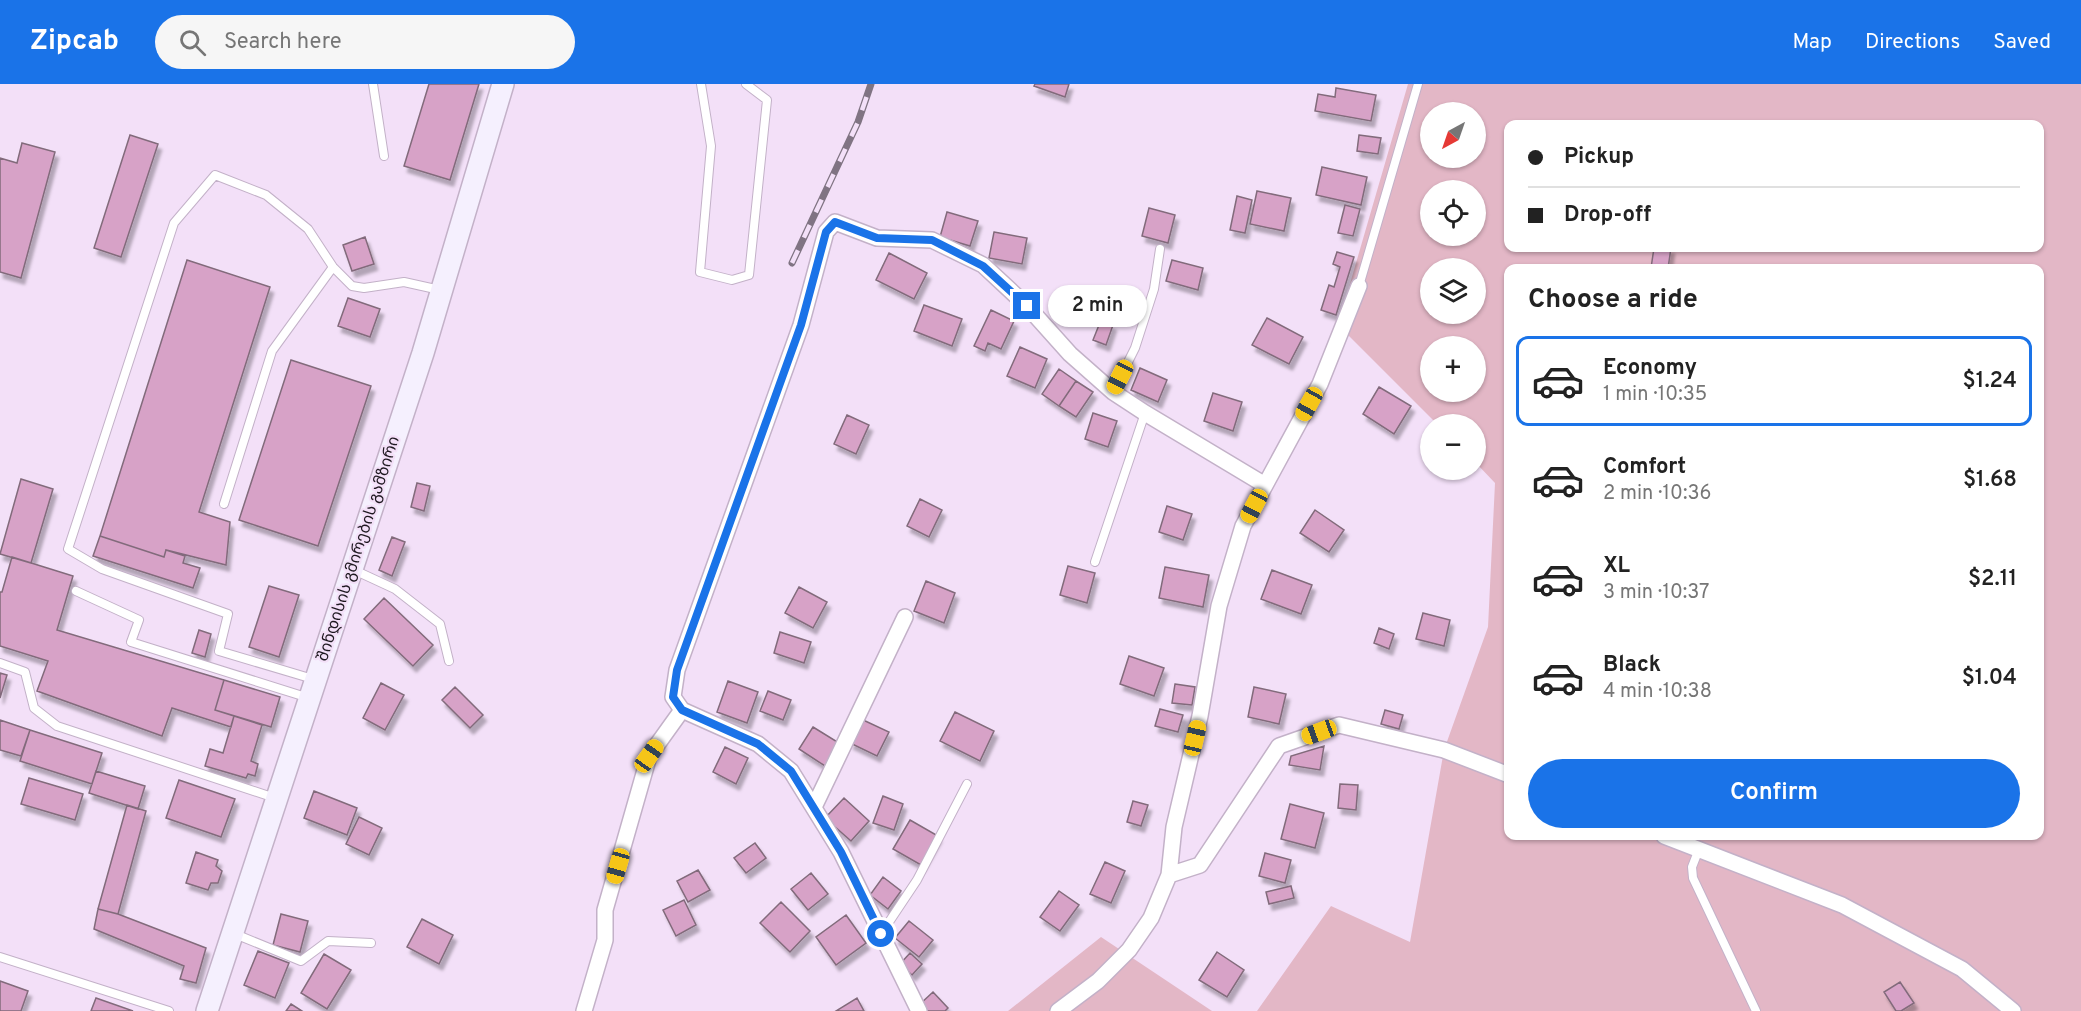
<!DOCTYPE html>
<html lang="en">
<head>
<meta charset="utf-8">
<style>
	body { margin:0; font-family:Overpass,"Noto Sans Georgian",sans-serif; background:#f6f6f6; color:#222; height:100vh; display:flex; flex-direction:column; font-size:22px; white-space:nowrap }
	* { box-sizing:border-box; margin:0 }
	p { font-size:20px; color:#767676 }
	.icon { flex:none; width:33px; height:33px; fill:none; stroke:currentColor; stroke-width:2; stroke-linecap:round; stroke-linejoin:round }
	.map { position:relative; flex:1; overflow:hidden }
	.panel { position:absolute; left:1504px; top:180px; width:540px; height:576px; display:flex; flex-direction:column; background:#fff; border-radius:12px; box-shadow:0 2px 4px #0004 }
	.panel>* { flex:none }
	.top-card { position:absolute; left:1504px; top:36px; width:540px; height:132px; border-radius:12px; box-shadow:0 2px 4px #0004; display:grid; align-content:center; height:132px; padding:0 24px; background:#fff }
	.needle { width:39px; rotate:220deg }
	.fabs { position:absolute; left:1420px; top:18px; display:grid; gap:12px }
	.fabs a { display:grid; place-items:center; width:66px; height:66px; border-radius:50%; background:#fff; box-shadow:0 2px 4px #0004; font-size:30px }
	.end { position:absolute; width:27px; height:27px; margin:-14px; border:8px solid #1a73e8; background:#fff; box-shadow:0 0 0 3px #fff }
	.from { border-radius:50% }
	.bubble { position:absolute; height:42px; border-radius:21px; background:#fff; box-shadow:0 2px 4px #0004; font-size:20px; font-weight:600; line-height:42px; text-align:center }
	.car { position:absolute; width:18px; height:36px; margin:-18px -9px; border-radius:8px; box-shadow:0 0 4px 2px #0007; background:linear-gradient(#f5c518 24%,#345 0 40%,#f5c518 0 76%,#345 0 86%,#f5c518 0) }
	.top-card b { display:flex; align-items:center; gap:21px; height:57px; font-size:22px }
	.top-card b+b { border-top:2px solid #e0e0e0 }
	.top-card i { width:15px; height:15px; background:#222 }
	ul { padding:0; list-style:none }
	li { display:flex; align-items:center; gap:18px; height:90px; margin:0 12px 9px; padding:0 12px; border:3px solid transparent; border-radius:12px }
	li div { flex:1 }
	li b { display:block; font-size:22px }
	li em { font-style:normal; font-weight:600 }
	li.selected { border-color:#1a73e8 }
	li>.icon { width:54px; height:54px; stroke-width:1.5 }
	h2 { padding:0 24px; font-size:27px; line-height:72px }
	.button { display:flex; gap:12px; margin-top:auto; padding:12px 24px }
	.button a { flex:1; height:69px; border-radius:36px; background:#1a73e8; color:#fff; font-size:24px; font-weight:600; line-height:69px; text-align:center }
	header { display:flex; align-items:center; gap:36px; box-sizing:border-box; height:84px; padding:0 30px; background:#1a73e8; color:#fff }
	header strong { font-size:28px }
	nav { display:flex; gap:33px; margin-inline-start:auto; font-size:21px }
	.search { width:420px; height:54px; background:#f6f6f6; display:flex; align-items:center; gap:15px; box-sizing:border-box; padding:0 21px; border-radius:33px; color:#767676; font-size:22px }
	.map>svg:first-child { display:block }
	.green { fill:#e3b7c6; fill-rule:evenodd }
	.building { fill:#d7a2c7; stroke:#826b7b; stroke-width:1.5; filter:url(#shadow) }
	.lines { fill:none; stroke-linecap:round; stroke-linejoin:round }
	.lane-casing { stroke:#c3b1c8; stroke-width:10 }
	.street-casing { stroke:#c3b1c8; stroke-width:18 }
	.secondary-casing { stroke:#c3b1c8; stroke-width:24 }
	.lane { stroke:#fff; stroke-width:8 }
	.street { stroke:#fff; stroke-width:15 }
	.secondary { stroke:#f5f0fe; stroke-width:21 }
	.rail-casing { stroke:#807483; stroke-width:7 }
	.rail { stroke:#f3e0f8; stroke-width:4.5; stroke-dasharray:14; stroke-linecap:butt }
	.route { stroke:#1a73e8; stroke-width:8 }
	.labels { text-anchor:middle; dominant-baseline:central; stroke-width:4.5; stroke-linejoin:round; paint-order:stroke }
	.street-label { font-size:16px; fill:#1e1820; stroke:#f3e0f8 }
</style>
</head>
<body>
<header>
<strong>Zipcab</strong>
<div class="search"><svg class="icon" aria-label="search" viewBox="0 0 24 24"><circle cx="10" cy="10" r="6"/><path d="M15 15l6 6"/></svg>Search here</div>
<nav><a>Map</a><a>Directions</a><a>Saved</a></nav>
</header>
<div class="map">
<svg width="2081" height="927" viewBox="0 0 2081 927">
	<defs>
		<filter id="shadow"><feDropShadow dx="3.5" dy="6" stdDeviation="1.5" flood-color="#0004"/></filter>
	</defs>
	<rect width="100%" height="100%" fill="#f3e0f8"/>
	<path class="green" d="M1408,0H2081V927H1257L1331,822L1410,858L1444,666L1488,543L1495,399L1476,379V340H1437L1338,241ZM1431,28H1476V74H1431ZM1509,40H2040V164H1509ZM1431,106H1476V152H1431ZM1431,184H1476V230H1431ZM1509,184H2040V752H1509ZM1431,262H1476V308H1431Z
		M1101,853L1212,927H1008Z"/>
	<path class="building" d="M429,0H479L450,96L404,82Z
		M1035,0H1069L1065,13L1034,2Z
		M1336,4L1376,11L1371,37L1315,27L1318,10L1335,13Z
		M130,51L158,60L121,173L94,164Z
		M1359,51L1381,54L1378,70L1357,67Z
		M22,59L55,68L21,194L0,188V74L17,79Z
		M1322,83L1367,93L1361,121L1316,111Z
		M1257,107L1291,114L1284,147L1250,140Z
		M1237,112L1252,116L1245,149L1230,146Z
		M1345,121L1360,125L1353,152L1338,149Z
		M1149,124L1175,131L1168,159L1142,152Z
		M947,128L978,137L970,162L940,153Z
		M994,148L1027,154L1022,180L989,174Z
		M365,153L374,180L352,187L343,161Z
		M1654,164H1671L1668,184H1651Z
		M1337,168L1354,173L1336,231L1321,226L1329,201L1334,203L1340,183L1333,180Z
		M889,169L927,189L914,215L876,196Z
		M187,176L270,203L199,428L230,438L226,481L166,466L164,473L100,452Z
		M1172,176L1203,184L1198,206L1166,197Z
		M348,214L380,225L370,253L338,242Z
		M924,221L962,235L952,262L914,247Z
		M991,226L1014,237L1001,265L988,259L985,267L974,262Z
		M1267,234L1303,253L1289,280L1252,261Z
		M1101,236L1113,241L1106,261L1093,256Z
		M1020,263L1047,275L1035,304L1007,292Z
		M291,276L371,302L318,462L239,436Z
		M1140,284L1167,296L1158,318L1131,306Z
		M1059,285L1076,297L1059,322L1042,310Z
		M1076,297L1093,308L1076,333L1059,322Z
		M1379,303L1411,322L1394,350L1363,330Z
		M1213,309L1242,318L1233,347L1204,337Z
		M1093,329L1117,337L1108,363L1085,355Z
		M847,331L869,341L856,370L834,360Z
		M21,395L53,405L31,479L0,470Z
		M417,399L430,402L424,427L411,423Z
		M920,415L942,426L929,453L907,442Z
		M1167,422L1192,430L1183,456L1159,448Z
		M1315,426L1344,446L1329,468L1300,449Z
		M100,452L164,473L166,466L185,472L183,479L200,484L193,504L93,472Z
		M392,453L405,458L392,492L379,486Z
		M12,473L73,492L57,546L224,596L215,626L234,632L231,643L172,624L162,652L37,607L48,577L0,562V508H2Z
		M1068,482L1095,489L1087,519L1060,511Z
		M1165,483L1209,491L1203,523L1159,514Z
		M1272,486L1312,501L1301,530L1261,515Z
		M926,497L955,509L944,539L914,527Z
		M269,502L299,511L279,573L249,563Z
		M799,503L827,518L813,544L785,529Z
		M384,514L433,561L413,582L364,535Z
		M1423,529L1450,536L1444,562L1416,555Z
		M1379,544L1394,550L1389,565L1374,559Z
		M199,546L211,550L205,573L192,569Z
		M780,548L811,558L804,579L774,569Z
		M1129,572L1164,584L1154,612L1120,600Z
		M0,589L7,591L0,614Z
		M224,596L280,613L271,643L215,626Z
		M728,597L758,608L747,639L717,628Z
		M381,599L404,611L385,646L363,634Z
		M1175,600L1195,603L1192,621L1172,619Z
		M455,603L483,631L470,644L442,616Z
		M1254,603L1286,610L1279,640L1248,633Z
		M768,607L791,616L783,636L760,627Z
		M1160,625L1183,631L1178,648L1155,642Z
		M1385,626L1403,631L1399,645L1381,640Z
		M955,628L994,647L980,677L940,657Z
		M234,632L262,641L251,677L258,680L255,692L248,690L246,694L205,682L210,665L223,669Z
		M861,635L889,648L877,672L850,659Z
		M0,636L30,646L21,672L0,666Z
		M813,643L839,659L825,682L799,665Z
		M30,646L102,669L92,700L20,677Z
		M1324,662L1320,686L1289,681L1291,672Z
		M725,663L748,674L736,700L713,688Z
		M96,687L145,702L138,725L89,709Z
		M29,694L83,710L75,736L21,720Z
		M179,696L235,715L221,753L166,734Z
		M1340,700L1358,701L1356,726L1338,724Z
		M314,707L357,724L347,751L304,734Z
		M883,712L903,720L894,746L873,739Z
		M844,714L869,737L851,757L825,734Z
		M1133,717L1148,721L1141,742L1127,738Z
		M1290,720L1324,729L1315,764L1281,755Z
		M127,721L146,727L118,830L98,825Z
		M359,733L382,744L369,771L346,760Z
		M910,736L938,752L921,781L893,765Z
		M755,759L766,774L746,789L734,774Z
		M196,768L218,776L216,782L222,787L218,799H211L208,806L186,799Z
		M1265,769L1291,776L1285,799L1259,792Z
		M1105,778L1125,787L1111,819L1090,810Z
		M698,786L710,806L688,818L677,797Z
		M811,789L828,810L808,826L791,805Z
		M883,793L901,807L888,825L870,811Z
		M1291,802L1294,814L1269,820L1266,808Z
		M1059,807L1079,821L1060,847L1040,833Z
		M684,816L696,841L676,852L663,826Z
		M781,818L810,847L790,868L760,839Z
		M98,825L118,830L206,864L196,899L180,895L184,882L94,845Z
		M281,830L308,837L300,868L273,861Z
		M846,831L866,859L836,881L816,853Z
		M422,835L453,851L439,880L407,863Z
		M909,837L933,856L919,873L895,854Z
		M258,867L289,879L275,914L244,901Z
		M1217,868L1244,886L1227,913L1199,896Z
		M910,869L922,880L912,891L900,880Z
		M324,870L351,886L327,925L301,909Z
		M0,897L28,907L21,927H0Z
		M1900,898L1914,919L1901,927H1896L1884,908Z
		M933,908L948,924L945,927H925L919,921Z
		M96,914L133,927H91Z
		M857,914L864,927H836Z
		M291,920L302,927H286Z"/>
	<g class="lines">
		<g class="lane-casing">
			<path id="lane" d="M373,0L384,72
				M701,0L711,62L700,188L732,196L749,191L767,16L746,0
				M1359,202L1418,0
				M1113,308L1135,264L1154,205L1160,165
				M224,420L272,267L333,183
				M1095,478L1145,329
				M354,486L395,505L440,540L449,577
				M76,507L139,536L131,558L309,614
				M0,579L25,588L34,624L57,642L275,714
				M313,595L219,567L228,530L102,485L68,465L174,139L215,91L266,111L308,145L333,183L352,202L364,204L404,198L440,206
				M1699,765L1692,783L1693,794L1756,927
				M235,850L301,877L328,857L371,859
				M881,850L917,796L967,700
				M0,873L169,927"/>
		</g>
		<g class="street-casing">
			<path id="street" d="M814,723L905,533
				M1664,752L1842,821L1962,885L2013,927
				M1169,791L1200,781L1279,662L1339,641L1444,666L1509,691
				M584,927L605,856V826L649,672L682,626
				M919,927L841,768L791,687L758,660L682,626L673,613L677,586L801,241L826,148L835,138L877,154L932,156L983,181L1027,222L1070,270L1113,308L1145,329L1265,401
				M1058,927L1098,897L1129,866L1151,834L1169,791L1174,743L1200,632L1219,522L1243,442L1320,300L1359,202"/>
		</g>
		<g class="secondary-casing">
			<path id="secondary" d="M207,927L423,269L503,0"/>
		</g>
		<use href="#lane" class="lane"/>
		<use href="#street" class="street"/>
		<use href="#secondary" class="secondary"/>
		<g class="rail-casing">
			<path id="rail" d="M792,179L858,38L871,0"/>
		</g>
		<use href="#rail" class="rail"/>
	</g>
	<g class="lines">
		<path class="route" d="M881,850L841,768L791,687L758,660L682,626L673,613L677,586L801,241L826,148L835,138L877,154L932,156L983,182L1027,222"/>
	</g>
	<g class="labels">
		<g class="street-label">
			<text transform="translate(359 465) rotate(-72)">შინდისის გმირების გამზირი</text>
		</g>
	</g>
</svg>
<div class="fabs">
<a><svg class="needle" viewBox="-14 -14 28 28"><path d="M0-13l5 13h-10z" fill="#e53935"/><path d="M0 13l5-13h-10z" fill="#767676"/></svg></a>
<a><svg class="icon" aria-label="locate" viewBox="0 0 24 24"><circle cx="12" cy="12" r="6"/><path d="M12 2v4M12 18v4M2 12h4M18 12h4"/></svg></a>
<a><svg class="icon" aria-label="layers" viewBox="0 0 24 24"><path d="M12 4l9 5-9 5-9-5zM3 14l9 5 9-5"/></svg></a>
<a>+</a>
<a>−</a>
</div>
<i class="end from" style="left:881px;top:850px"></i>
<i class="end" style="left:1027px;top:222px"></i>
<div class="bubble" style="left:1048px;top:201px;width:99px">2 min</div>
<i class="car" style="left:1120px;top:293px;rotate:207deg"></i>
<i class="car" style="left:1309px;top:320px;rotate:209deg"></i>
<i class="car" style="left:1254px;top:422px;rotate:208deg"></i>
<i class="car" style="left:1319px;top:648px;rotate:250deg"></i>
<i class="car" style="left:1195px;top:654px;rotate:13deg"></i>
<i class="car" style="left:649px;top:672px;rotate:35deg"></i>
<i class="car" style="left:618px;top:782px;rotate:196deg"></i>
<div class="top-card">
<b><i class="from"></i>Pickup</b>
<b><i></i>Drop-off</b>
</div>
<section class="panel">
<h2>Choose a ride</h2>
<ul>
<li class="selected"><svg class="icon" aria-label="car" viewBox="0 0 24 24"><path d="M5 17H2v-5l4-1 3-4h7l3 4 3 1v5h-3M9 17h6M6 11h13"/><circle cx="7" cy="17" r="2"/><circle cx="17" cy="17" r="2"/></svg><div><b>Economy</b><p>1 min · 10:35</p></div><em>$1.24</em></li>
<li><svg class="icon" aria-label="car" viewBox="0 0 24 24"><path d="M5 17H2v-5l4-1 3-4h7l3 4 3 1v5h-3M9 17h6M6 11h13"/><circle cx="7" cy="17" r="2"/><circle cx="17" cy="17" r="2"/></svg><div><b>Comfort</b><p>2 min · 10:36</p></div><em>$1.68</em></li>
<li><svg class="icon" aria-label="car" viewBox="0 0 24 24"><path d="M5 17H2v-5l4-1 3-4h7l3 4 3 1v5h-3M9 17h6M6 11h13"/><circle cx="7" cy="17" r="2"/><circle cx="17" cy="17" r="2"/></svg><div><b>XL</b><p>3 min · 10:37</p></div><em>$2.11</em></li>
<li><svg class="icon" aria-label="car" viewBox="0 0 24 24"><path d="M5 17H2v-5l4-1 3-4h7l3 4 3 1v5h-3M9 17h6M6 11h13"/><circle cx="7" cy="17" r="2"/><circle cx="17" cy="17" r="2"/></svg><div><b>Black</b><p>4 min · 10:38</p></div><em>$1.04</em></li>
</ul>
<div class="button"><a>Confirm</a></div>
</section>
</div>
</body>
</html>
